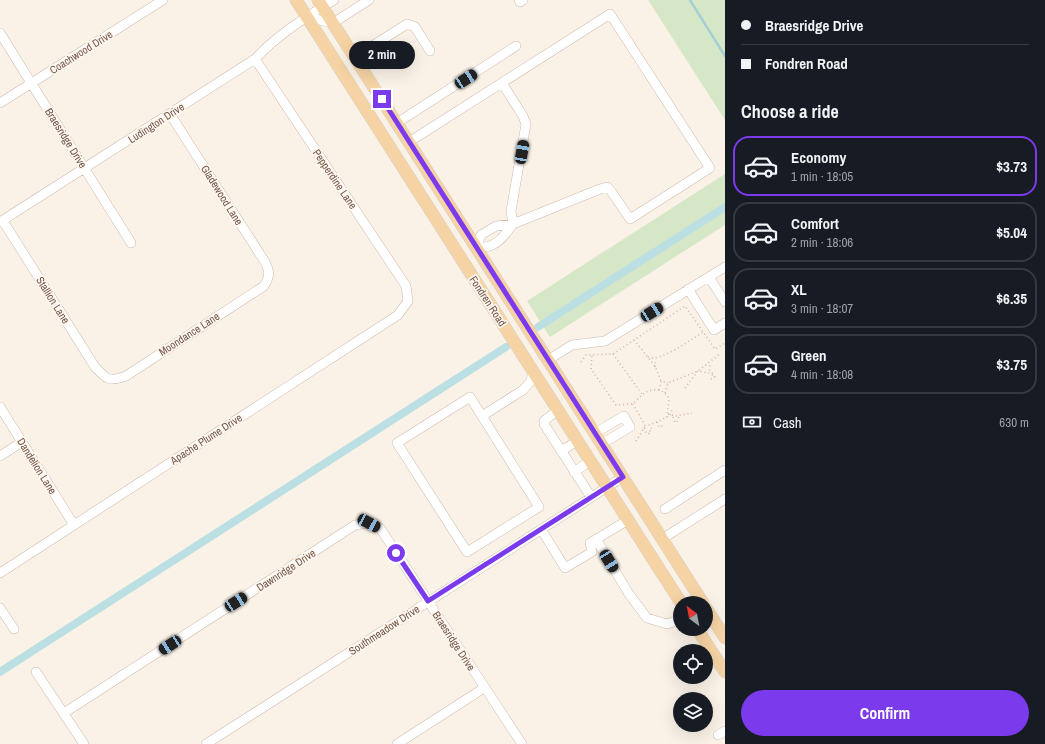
<!DOCTYPE html>
<html lang="en">
<head>
<meta charset="utf-8">
<style>
	body { margin:0; font-family:"Archivo Narrow",sans-serif; background:#20242c; color:#f1f3f6; height:100vh; display:flex; flex-direction:column; font-size:15px; white-space:nowrap }
	* { box-sizing:border-box; margin:0 }
	p { font-size:13px; color:#9ea1a6 }
	.icon { flex:none; width:22px; height:22px; fill:none; stroke:currentColor; stroke-width:2; stroke-linecap:round; stroke-linejoin:round }
	.map { position:relative; flex:1; overflow:hidden }
	.sheet { display:flex; flex-direction:column; background:#171b24; width:320px }
	.sheet>* { flex:none }
	.guide { display:grid; align-content:center; height:88px; padding:0 16px; background:#171b24 }
	.needle { width:26px; rotate:328deg }
	.fabs { position:absolute; left:673px; top:596px; display:grid; gap:8px }
	.fabs a { display:grid; place-items:center; width:40px; height:40px; border-radius:50%; background:#171b24; box-shadow:0 4px 16px #0002; font-size:20px }
	.end { position:absolute; width:18px; height:18px; margin:-9px; border:5px solid #7c3aed; background:#fff; box-shadow:0 0 0 2px #fff }
	.from { border-radius:50% }
	.bubble { position:absolute; height:28px; border-radius:14px; background:#171b24; box-shadow:0 4px 16px #0002; font-size:13px; font-weight:700; line-height:28px; text-align:center }
	.car { position:absolute; width:12px; height:24px; margin:-12px -6px; border-radius:5px; box-shadow:0 0 3px 1px #0007; background:linear-gradient(#222 24%,#8ab4d8 0 40%,#222 0 76%,#8ab4d8 0 86%,#222 0) }
	.guide b { display:flex; align-items:center; gap:14px; height:38px; font-size:15px }
	.guide b+b { border-top:1px solid #363941 }
	.guide i { width:10px; height:10px; background:#f1f3f6 }
	ul { padding:0; list-style:none }
	li { display:flex; align-items:center; gap:12px; height:60px; margin:0 8px 6px; padding:0 8px; border:2px solid #363941; border-radius:16px }
	li div { flex:1 }
	li b { display:block; font-size:15px }
	li em { font-style:normal; font-weight:700 }
	li.current { border-color:#7c3aed }
	li>.icon { width:36px; height:36px; stroke-width:1.5 }
	h2 { padding:0 16px; font-size:18px; line-height:48px }
	.pay { display:flex; align-items:center; gap:10px; height:44px; padding:0 16px; font-size:15px }
	.pay p { margin-inline-start:auto }
	.action { display:flex; gap:8px; margin-top:auto; padding:8px 16px }
	.action a { flex:1; height:46px; border-radius:24px; background:#7c3aed; color:#fff; font-size:16px; font-weight:700; line-height:46px; text-align:center }
	main { display:flex; flex:1; min-height:0 }
	.map>svg:first-child { display:block }
	.green { fill:#d5e7c6 }
	.lines { fill:none; stroke-linecap:round; stroke-linejoin:round }
	.stream { stroke:#a3ced4; stroke-width:2.5 }
	.canal { stroke:#bcdfe3; stroke-width:8 }
	.minor-casing { stroke:#ccbaae; stroke-width:10 }
	.major-casing { stroke:#d8d1cd; stroke-width:13 }
	.path { stroke:#d3b4a3; stroke-width:1.5; stroke-dasharray:1 3; stroke-linecap:butt }
	.minor { stroke:#fff; stroke-width:9 }
	.major { stroke:#f5d3a4; stroke-width:12 }
	.route { stroke:#7c3aed; stroke-width:5 }
	.labels { text-anchor:middle; dominant-baseline:central; stroke-width:3.5; stroke-linejoin:round; paint-order:stroke }
	.street-label { font-size:11px; fill:#73594d; stroke:#fef6ed }
</style>
</head>
<body>
<main>
<div class="map">
<svg width="725" height="744" viewBox="0 0 725 744">
	<rect width="100%" height="100%" fill="#fbf2e7"/>
	<path class="green" d="M648,0H725V120Z
		M725,174V225L550,337L527,301Z"/>
	<g class="lines">
		<path class="stream" d="M690,0L725,56"/>
		<path class="canal" d="M538,327L725,207
			M0,672L506,347"/>
		<g class="minor-casing">
			<path id="minor" d="M519,0L520,2L523,0
				M307,17L333,23L369,0
				M0,33L131,243
				M355,57L407,24L415,27L430,51
				M0,103L163,0
				M397,123L516,46
				M409,142L610,14L710,168L630,219L611,191L607,187L600,189L513,224L496,226L481,235L476,248C496,248 502,239 513,224L511,211L526,124L523,116L502,83
				M3,221L95,367C107,380 109,382 126,376L264,286C270,276 270,272 265,262L170,114
				M0,222L255,59C277,35 306,17 334,0
				M709,277L725,302
				M688,289L714,330L725,323
				M548,360L572,345L605,341L725,267
				M470,397L539,507L467,552L397,443Z
				M0,407L74,525
				M558,410L544,421V424L591,497
				M482,416L523,390L531,381L533,371
				M595,433L624,416L630,427L601,444
				M561,451L577,441
				M0,456L22,442
				M574,472L590,461
				M665,509L725,470
				M541,529L565,568L592,552L590,543L628,520
				M596,539L629,594L647,618L667,624L680,620
				M662,539L725,499
				M0,573L398,315L408,301L406,286L255,59
				M0,608L14,629
				M36,672L84,744
				M64,713L355,525L369,523L380,528L522,744
				M718,735L725,731
				M206,744L623,477
				M397,744L484,688"/>
		</g>
		<g class="major-casing">
			<path id="major" d="M296,0L681,603
				M318,0L703,603
				M706,608L725,638
				M697,629L725,672"/>
		</g>
		<path class="path" d="M634,340L655,366L661,381
			M613,354L642,394
			M592,356L591,369L616,405L633,404C643,392 657,382 669,398L667,417L650,425H645L633,404
			M648,357C659,363 692,339 703,332
			M581,362L586,355L613,354L685,306L715,349L725,343
			M655,367L656,359
			M711,379L715,377
			M685,388L698,371L709,373L715,377L710,370V363
			M659,390L661,381L668,383
			M665,393L668,383L698,371L721,353
			M668,414L676,416L692,413
			M670,415L672,410
			M673,417L675,423
			M657,422L659,427L662,426L663,428
			M677,422L679,416
			M644,428L647,434
			M649,434L648,432L652,430L650,425
			M636,441L646,425"/>
		<use href="#minor" class="minor"/>
		<use href="#major" class="major"/>
	</g>
	<g class="lines">
		<path class="route" d="M382,99L623,477L428,601L396,553"/>
	</g>
	<g class="labels">
		<g class="street-label">
			<text transform="translate(81 52) rotate(-32)">Coachwood Drive</text>
			<text transform="translate(156 123) rotate(-33)">Ludington Drive</text>
			<text transform="translate(66 138) rotate(58)">Braesridge Drive</text>
			<text transform="translate(335 179) rotate(56)">Pepperdine Lane</text>
			<text transform="translate(222 195) rotate(58)">Gladewood Lane</text>
			<text transform="translate(53 300) rotate(58)">Stallion Lane</text>
			<text transform="translate(488 301) rotate(57)">Fondren Road</text>
			<text transform="translate(189 334) rotate(-33)">Moondance Lane</text>
			<text transform="translate(206 439) rotate(-33)">Apache Plume Drive</text>
			<text transform="translate(37 466) rotate(58)">Dandelion Lane</text>
			<text transform="translate(286 570) rotate(-33)">Dawnridge Drive</text>
			<text transform="translate(384 630) rotate(-33)">Southmeadow Drive</text>
			<text transform="translate(454 641) rotate(57)">Braesridge Drive</text>
		</g>
	</g>
</svg>
<div class="fabs">
<a><svg class="needle" viewBox="-14 -14 28 28"><path d="M0-13l5 13h-10z" fill="#e53935"/><path d="M0 13l5-13h-10z" fill="#9ea1a6"/></svg></a>
<a><svg class="icon" aria-label="locate" viewBox="0 0 24 24"><circle cx="12" cy="12" r="6"/><path d="M12 2v4M12 18v4M2 12h4M18 12h4"/></svg></a>
<a><svg class="icon" aria-label="layers" viewBox="0 0 24 24"><path d="M12 4l9 5-9 5-9-5zM3 14l9 5 9-5"/></svg></a>
</div>
<i class="end from" style="left:396px;top:553px"></i>
<i class="end" style="left:382px;top:99px"></i>
<div class="bubble" style="left:349px;top:41px;width:66px">2 min</div>
<i class="car" style="left:466px;top:79px;rotate:57deg"></i>
<i class="car" style="left:522px;top:152px;rotate:10deg"></i>
<i class="car" style="left:652px;top:312px;rotate:58deg"></i>
<i class="car" style="left:369px;top:523px;rotate:118deg"></i>
<i class="car" style="left:609px;top:561px;rotate:149deg"></i>
<i class="car" style="left:236px;top:602px;rotate:57deg"></i>
<i class="car" style="left:170px;top:645px;rotate:237deg"></i>
</div>
<section class="sheet">
<div class="guide">
<b><i class="from"></i>Braesridge Drive</b>
<b><i></i>Fondren Road</b>
</div>
<h2>Choose a ride</h2>
<ul>
<li class="current"><svg class="icon" aria-label="car" viewBox="0 0 24 24"><path d="M5 17H2v-5l4-1 3-4h7l3 4 3 1v5h-3M9 17h6M6 11h13"/><circle cx="7" cy="17" r="2"/><circle cx="17" cy="17" r="2"/></svg><div><b>Economy</b><p>1 min · 18:05</p></div><em>$3.73</em></li>
<li><svg class="icon" aria-label="car" viewBox="0 0 24 24"><path d="M5 17H2v-5l4-1 3-4h7l3 4 3 1v5h-3M9 17h6M6 11h13"/><circle cx="7" cy="17" r="2"/><circle cx="17" cy="17" r="2"/></svg><div><b>Comfort</b><p>2 min · 18:06</p></div><em>$5.04</em></li>
<li><svg class="icon" aria-label="car" viewBox="0 0 24 24"><path d="M5 17H2v-5l4-1 3-4h7l3 4 3 1v5h-3M9 17h6M6 11h13"/><circle cx="7" cy="17" r="2"/><circle cx="17" cy="17" r="2"/></svg><div><b>XL</b><p>3 min · 18:07</p></div><em>$6.35</em></li>
<li><svg class="icon" aria-label="car" viewBox="0 0 24 24"><path d="M5 17H2v-5l4-1 3-4h7l3 4 3 1v5h-3M9 17h6M6 11h13"/><circle cx="7" cy="17" r="2"/><circle cx="17" cy="17" r="2"/></svg><div><b>Green</b><p>4 min · 18:08</p></div><em>$3.75</em></li>
</ul>
<div class="pay"><svg class="icon" aria-label="cash" viewBox="0 0 24 24"><path d="M3 7h18v10H3z"/><circle cx="12" cy="12" r="2"/></svg>Cash<p>630 m</p></div>
<div class="action"><a>Confirm</a></div>
</section>
</main>
</body>
</html>
